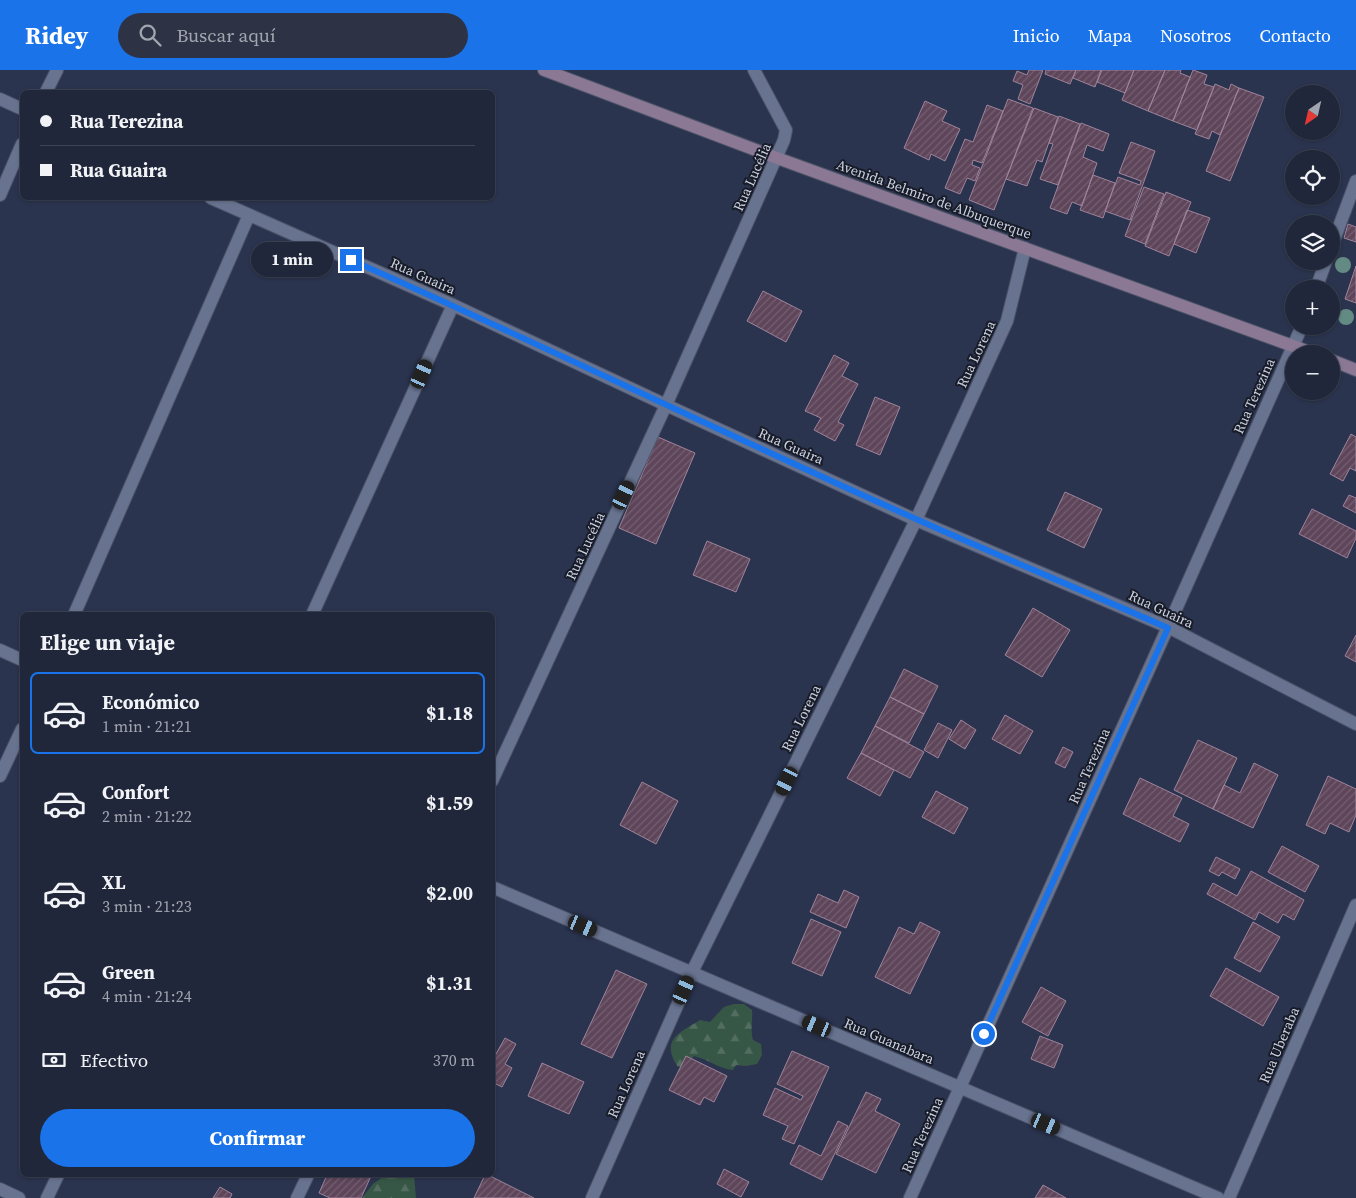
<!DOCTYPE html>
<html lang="es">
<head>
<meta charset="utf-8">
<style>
	body { margin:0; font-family:"Source Serif 4",serif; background:#2d3345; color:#f1f3f6; height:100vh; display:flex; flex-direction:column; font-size:19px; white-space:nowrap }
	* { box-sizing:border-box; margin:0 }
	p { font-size:16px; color:#a2a5af }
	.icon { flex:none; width:28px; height:28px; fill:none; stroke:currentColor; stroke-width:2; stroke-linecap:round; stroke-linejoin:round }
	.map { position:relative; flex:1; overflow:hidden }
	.panel { position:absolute; left:20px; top:542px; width:475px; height:565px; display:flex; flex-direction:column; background:#20273a; border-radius:8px; box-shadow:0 1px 4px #0004,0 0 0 1px #3d4454 }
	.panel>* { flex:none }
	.top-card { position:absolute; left:20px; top:20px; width:475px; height:110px; border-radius:8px; box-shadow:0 1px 4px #0004,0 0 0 1px #3d4454; display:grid; align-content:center; height:110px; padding:0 20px; background:#20273a }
	.needle { width:32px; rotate:214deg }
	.fabs { position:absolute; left:1285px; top:15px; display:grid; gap:10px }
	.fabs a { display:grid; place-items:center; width:55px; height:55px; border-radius:50%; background:#20273a; box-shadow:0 1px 4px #0004,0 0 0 1px #3d4454; font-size:25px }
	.end { position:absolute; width:22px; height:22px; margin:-11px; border:6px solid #1a73e8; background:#fff; box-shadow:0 0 0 2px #fff }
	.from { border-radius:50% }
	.bubble { position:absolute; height:35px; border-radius:18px; background:#20273a; box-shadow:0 1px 4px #0004,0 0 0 1px #3d4454; font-size:16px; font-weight:700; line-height:35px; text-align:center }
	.car { position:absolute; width:15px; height:30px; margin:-15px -8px; border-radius:6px; box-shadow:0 0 4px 1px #0007; background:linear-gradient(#222 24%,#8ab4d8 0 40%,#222 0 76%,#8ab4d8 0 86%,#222 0) }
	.top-card b { display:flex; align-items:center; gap:18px; height:48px; font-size:19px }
	.top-card b+b { border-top:1px solid #3d4454 }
	.top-card i { width:12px; height:12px; background:#f1f3f6 }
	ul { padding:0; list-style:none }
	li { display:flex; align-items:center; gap:15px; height:82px; margin:0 10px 8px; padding:0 10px; border:2px solid transparent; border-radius:8px }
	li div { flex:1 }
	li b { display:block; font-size:19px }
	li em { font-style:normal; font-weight:700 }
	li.active { border-color:#1a73e8 }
	li>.icon { width:45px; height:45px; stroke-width:1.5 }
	h2 { padding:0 20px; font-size:22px; line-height:60px }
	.pay { display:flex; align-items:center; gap:12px; height:55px; padding:0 20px; font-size:19px }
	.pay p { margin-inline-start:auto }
	.button { display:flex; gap:10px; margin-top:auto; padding:10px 20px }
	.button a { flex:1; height:58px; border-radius:30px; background:#1a73e8; color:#fff; font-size:20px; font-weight:700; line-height:58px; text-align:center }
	header { display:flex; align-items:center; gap:30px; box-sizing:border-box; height:70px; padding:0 25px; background:#1a73e8; color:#fff }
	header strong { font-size:24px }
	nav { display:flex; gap:28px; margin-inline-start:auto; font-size:18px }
	.search { width:350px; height:45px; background:#2d3345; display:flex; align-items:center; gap:12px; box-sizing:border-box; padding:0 18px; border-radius:28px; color:#a2a5af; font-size:19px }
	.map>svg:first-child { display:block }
	.forest { fill:url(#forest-firs) }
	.building { fill:url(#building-hatch); stroke:#9f839b }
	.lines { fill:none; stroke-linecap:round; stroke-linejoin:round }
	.minor-casing { stroke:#4a5268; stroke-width:14 }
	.secondary-casing { stroke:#4a5268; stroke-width:14 }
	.minor { stroke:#687390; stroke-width:12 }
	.secondary { stroke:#8a7894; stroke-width:12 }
	.tree { fill:#648b83 }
	.route { stroke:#1a73e8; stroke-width:6 }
	.labels { text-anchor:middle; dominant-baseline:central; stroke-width:4; stroke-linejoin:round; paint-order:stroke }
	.street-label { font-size:14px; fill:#ccd2e2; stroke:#181c28 }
</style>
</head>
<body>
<header>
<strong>Ridey</strong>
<div class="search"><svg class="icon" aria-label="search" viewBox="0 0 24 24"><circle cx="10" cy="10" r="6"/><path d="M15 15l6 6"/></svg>Buscar aquí</div>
<nav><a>Inicio</a><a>Mapa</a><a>Nosotros</a><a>Contacto</a></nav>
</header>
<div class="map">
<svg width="1356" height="1128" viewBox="0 0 1356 1128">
	<defs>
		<pattern id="forest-firs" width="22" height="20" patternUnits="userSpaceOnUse" patternTransform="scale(1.25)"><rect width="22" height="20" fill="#375746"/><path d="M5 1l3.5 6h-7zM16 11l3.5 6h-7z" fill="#536e60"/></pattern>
		<pattern id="building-hatch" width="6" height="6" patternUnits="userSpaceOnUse" patternTransform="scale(1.25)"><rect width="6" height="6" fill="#5e455a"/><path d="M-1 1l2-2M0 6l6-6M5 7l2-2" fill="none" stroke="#745f71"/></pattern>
	</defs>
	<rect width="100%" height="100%" fill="#2b344e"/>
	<path class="forest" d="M734,934H744L752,940C753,950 750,959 753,970L761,974L762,985L757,994L746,996L736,995L733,1000C719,999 708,989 694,986L688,994L678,997C660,970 679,963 700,950L710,952L724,937Z
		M383,1105H414L416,1128H362L373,1114L383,1107Z"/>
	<path class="building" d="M1029,0H1043L1030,34L1018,29L1023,15L1013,11L1017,1L1027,5Z
		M1046,0H1076L1070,14L1045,4Z
		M1076,0H1101L1095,17L1073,8Z
		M1102,0H1134L1125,23L1097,12Z
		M1134,0H1165L1148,41L1122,30Z
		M1165,0H1181L1180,3L1190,7L1173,51L1148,41Z
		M1193,0L1207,5L1204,14L1214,17L1197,60L1173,51Z
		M1215,14L1229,20L1231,14L1239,18L1220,65L1212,61L1209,69L1195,64Z
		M1239,18L1264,27L1230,111L1206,101Z
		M1008,29L1033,38L994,140L969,130Z
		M925,31L947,41L942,51L960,59L945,91L931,84L929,90L904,78Z
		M987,35L1003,41L982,93L973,90L972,95L980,98L975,111L967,108L960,124L945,118L965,69L973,72Z
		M1034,38L1058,47L1042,92L1037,90L1027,116L1006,109Z
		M1059,46L1080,54L1058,115L1040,109L1053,74L1049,73Z
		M1081,53L1109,64L1103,81L1087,75L1083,87L1097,93L1082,136L1072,132L1067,144L1050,138Z
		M1131,72L1155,81L1130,150L1105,141L1118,107L1140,115L1141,111L1119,103Z
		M1093,105L1115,113L1103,148L1080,140Z
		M1144,117L1164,124L1145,174L1125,166Z
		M1166,122L1191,132L1169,186L1145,176Z
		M1187,140L1210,148L1196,183L1174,174Z
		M1348,154L1356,157V172L1344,168Z
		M1356,196V233L1345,229Z
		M763,221L802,241L786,272L747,251Z
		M834,285L849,293L842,306L858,314L838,352L844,355L835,371L814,360L821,348L805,341Z
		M875,327L900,337L880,385L856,375Z
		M1351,364L1356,367V401L1350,398L1343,411L1330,404Z
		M658,367L695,383L656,474L619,458Z
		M1065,422L1102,439L1084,478L1047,460Z
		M1349,425L1356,428V443L1343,436Z
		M1312,439L1356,461V468L1347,488L1299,464Z
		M707,471L750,489L736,522L693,505Z
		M1033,538L1070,560L1042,607L1005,585Z
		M1356,565V592L1345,586Z
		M904,599L938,616L924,644L890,627Z
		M890,627L924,644L909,673L875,656Z
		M1005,645L1033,661L1020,684L992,669Z
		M961,650L976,660L965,679L949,669Z
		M938,653L952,660L938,688L924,680Z
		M875,656L924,682L910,708L861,683Z
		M1198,670L1237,688L1213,739L1174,720Z
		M1063,677L1073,682L1065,698L1055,693Z
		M861,683L894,700L880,726L847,708Z
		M1254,693L1278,705L1253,758L1213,739L1224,715L1240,723Z
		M1328,706L1356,719V745L1349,762L1330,753L1325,764L1306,755Z
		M1140,708L1182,728L1173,746L1189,754L1180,772L1123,744Z
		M642,712L678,731L656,774L620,755Z
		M936,721L968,738L954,764L922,747Z
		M1282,776L1319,796L1305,822L1268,802Z
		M1216,787L1240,799L1235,809L1222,802L1219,806L1209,801Z
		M1251,801L1304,830L1294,850L1283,844L1278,853L1259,842L1255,850L1207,824L1213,813L1237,826Z
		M844,820L859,827L846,858L810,842L818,824L838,833Z
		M811,849L841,862L822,906L792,893Z
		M920,852L940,862L910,924L875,907L899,857L914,864Z
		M1253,852L1280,867L1260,902L1234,888Z
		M1226,898L1279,927L1263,956L1210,926Z
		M616,900L647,914L612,988L581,974Z
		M1041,917L1066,931L1048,966L1022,952Z
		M1040,966L1063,975L1054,998L1031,989Z
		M505,968L516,974L505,994L512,998L502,1017L492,1012V991Z
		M792,981L829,997L794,1074L782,1069L788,1056L763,1045L775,1018L801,1030L803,1026L777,1014Z
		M686,986L727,1006L714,1032L704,1027L700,1035L669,1020Z
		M542,993L584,1012L569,1044L528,1026Z
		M866,1022L881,1029L875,1041L900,1054L876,1103L836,1084Z
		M838,1051L848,1056L822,1110L790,1094L799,1075L821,1086Z
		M724,1099L749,1112L741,1127L717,1114Z
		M327,1105H337L341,1107L342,1105L371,1106L361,1128H330L319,1123Z
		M485,1105H488L534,1128H474Z
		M1043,1115L1066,1128H1035Z
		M220,1117L232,1124L230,1128H213Z"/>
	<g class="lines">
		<g class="minor-casing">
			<path id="minor" d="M46,22L57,0
				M0,29L22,39
				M0,125L22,74
				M211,128L453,235L666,335L916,450L1168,557L1356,654
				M1331,178L1356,111
				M1316,219L1326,191
				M74,545L249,145
				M312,545L453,235
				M0,580L22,590
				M0,706L22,659
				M492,711L666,335L784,70L786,60L754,0
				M492,817L1218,1128
				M0,1119L19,1128
				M47,1128L58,1105
				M297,1128L308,1105
				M592,1128L692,902L916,450L1007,251L1025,178
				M910,1128L1168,557L1302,256
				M1229,1128L1356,835"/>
		</g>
		<g class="secondary-casing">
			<path id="secondary" d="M544,0L777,88L1315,284
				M1331,290L1356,300"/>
		</g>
		<use href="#minor" class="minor"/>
		<use href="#secondary" class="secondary"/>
	</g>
	<g class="tree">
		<circle cx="1343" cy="195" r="8"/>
		<circle cx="1346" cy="247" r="8"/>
	</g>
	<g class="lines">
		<path class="route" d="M351,190C541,274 726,365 916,449C999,486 1084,521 1168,558L984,964"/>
	</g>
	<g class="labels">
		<g class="street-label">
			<text transform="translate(752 107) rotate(-66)">Rua Lucélia</text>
			<text transform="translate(934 129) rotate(20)">Avenida Belmiro de Albuquerque</text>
			<text transform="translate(423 206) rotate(24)">Rua Guaira</text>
			<text transform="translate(976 284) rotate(-65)">Rua Lorena</text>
			<text transform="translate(1254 326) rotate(-66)">Rua Terezina</text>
			<text transform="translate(791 376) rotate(24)">Rua Guaira</text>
			<text transform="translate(585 476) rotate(-65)">Rua Lucélia</text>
			<text transform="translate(1161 539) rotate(25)">Rua Guaira</text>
			<text transform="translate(801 648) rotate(-64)">Rua Lorena</text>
			<text transform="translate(1089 696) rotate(-66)">Rua Terezina</text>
			<text transform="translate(889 971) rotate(23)">Rua Guanabara</text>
			<text transform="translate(1279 975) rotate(-67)">Rua Uberaba</text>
			<text transform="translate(626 1014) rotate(-66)">Rua Lorena</text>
			<text transform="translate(922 1065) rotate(-66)">Rua Terezina</text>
		</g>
	</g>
</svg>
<div class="fabs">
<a><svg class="needle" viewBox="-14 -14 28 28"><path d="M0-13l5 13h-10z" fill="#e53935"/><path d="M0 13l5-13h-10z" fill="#a2a5af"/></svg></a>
<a><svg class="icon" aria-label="locate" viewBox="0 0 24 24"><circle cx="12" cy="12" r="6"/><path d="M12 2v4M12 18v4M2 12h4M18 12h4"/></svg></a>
<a><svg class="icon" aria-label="layers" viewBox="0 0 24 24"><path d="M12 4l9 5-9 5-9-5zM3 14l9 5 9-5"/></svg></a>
<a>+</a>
<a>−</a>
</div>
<i class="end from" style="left:984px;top:964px"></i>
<i class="end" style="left:351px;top:190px"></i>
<div class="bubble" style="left:251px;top:172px;width:82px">1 min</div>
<i class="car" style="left:422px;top:304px;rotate:24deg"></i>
<i class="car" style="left:624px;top:425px;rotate:25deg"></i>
<i class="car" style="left:787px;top:711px;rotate:206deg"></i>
<i class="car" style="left:583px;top:856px;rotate:113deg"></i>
<i class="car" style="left:684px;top:920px;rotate:24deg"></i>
<i class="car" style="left:817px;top:956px;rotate:293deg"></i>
<i class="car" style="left:1046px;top:1054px;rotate:113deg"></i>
<div class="top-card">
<b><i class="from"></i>Rua Terezina</b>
<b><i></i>Rua Guaira</b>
</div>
<section class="panel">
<h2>Elige un viaje</h2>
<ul>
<li class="active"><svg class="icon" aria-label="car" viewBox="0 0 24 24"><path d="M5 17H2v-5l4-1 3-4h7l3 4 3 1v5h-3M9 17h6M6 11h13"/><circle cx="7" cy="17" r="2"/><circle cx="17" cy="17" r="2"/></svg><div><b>Económico</b><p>1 min · 21:21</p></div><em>$1.18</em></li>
<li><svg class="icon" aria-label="car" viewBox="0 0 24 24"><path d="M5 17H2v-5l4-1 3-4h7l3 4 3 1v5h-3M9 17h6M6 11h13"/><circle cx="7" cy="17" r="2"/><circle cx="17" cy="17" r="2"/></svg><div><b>Confort</b><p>2 min · 21:22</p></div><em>$1.59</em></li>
<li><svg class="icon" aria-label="car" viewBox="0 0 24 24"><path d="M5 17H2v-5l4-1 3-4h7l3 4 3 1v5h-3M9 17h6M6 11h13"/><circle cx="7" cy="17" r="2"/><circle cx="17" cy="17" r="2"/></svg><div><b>XL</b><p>3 min · 21:23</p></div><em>$2.00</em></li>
<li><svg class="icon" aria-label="car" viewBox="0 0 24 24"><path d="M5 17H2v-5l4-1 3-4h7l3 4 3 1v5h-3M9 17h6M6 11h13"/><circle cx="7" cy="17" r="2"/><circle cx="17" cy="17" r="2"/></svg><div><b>Green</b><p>4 min · 21:24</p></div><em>$1.31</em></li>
</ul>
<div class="pay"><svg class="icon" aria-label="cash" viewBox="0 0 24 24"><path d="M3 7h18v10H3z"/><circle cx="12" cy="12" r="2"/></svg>Efectivo<p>370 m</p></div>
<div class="button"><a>Confirmar</a></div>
</section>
</div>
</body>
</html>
